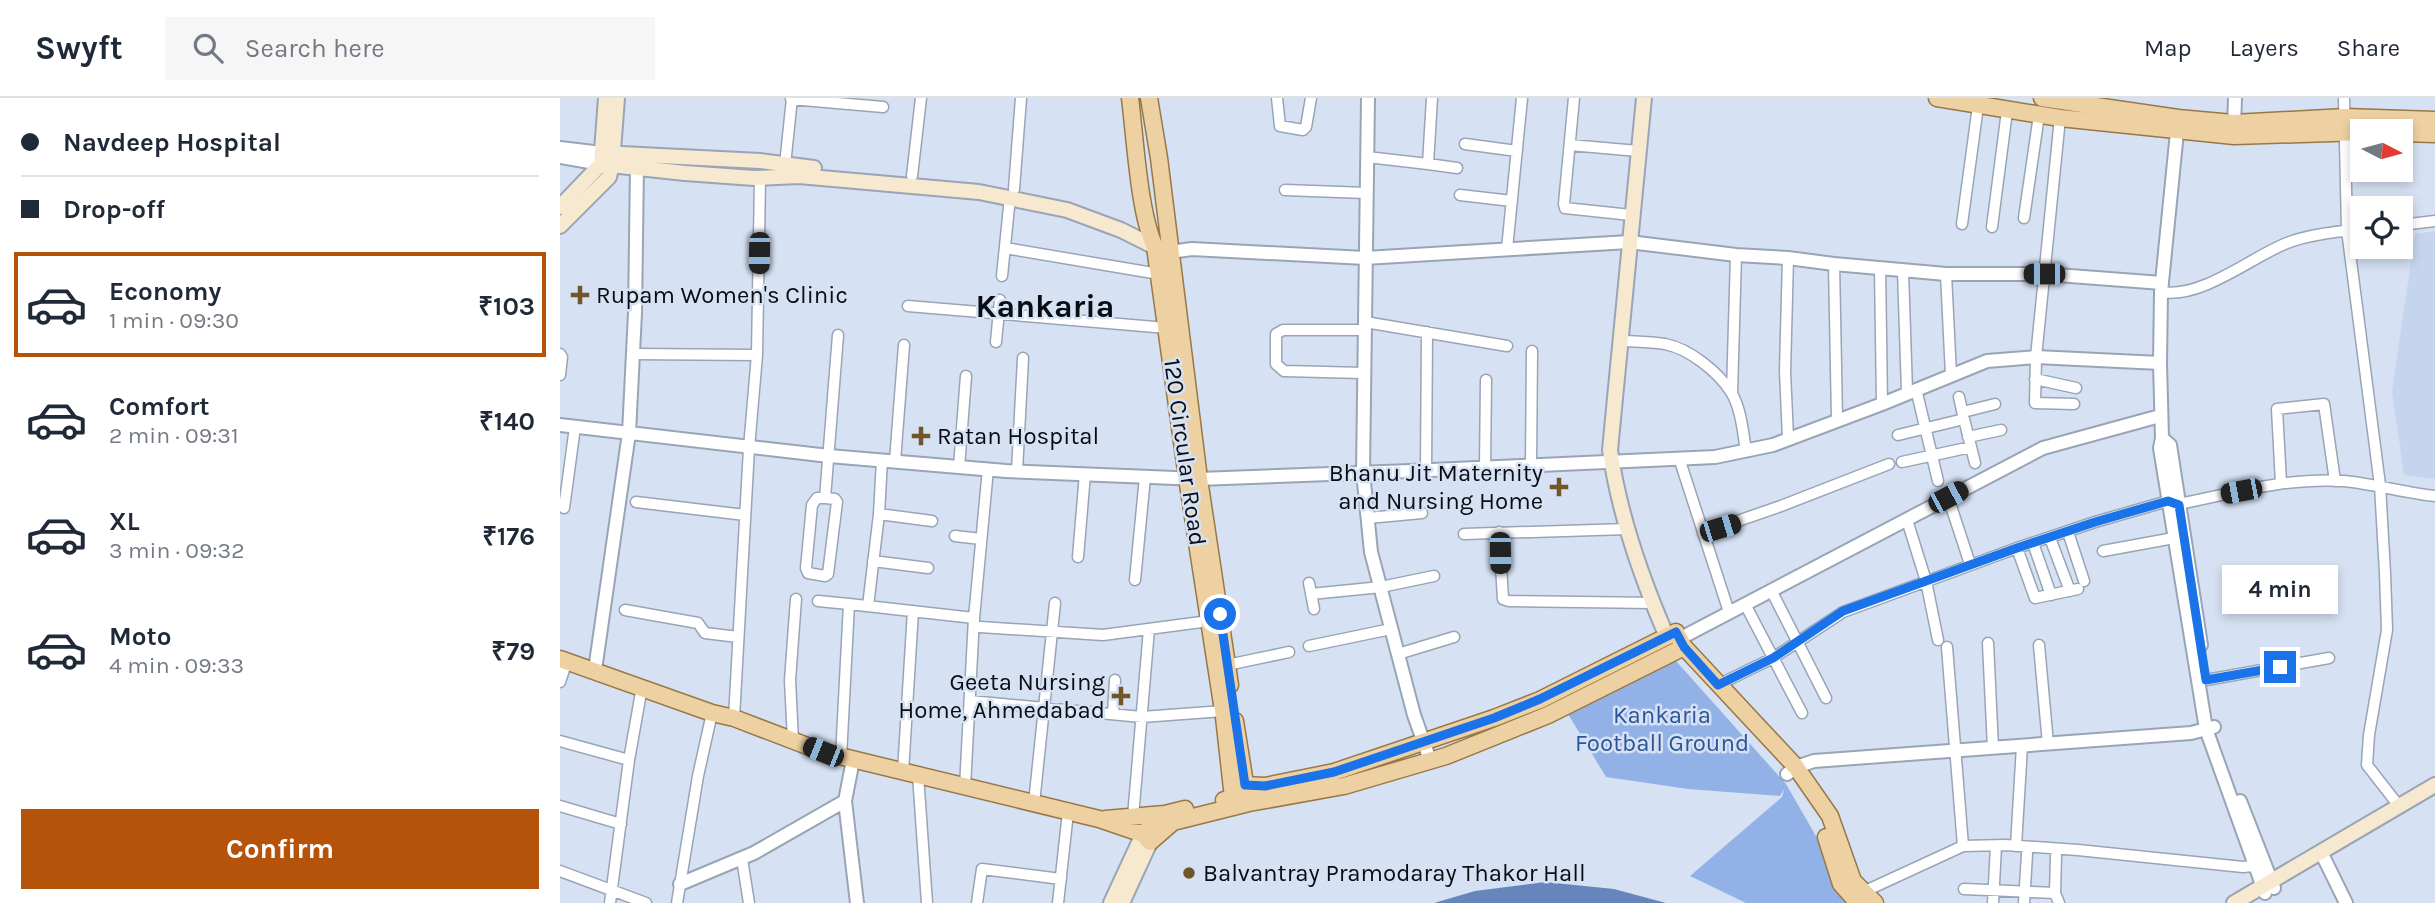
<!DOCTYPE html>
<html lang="en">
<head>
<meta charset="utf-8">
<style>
	body { margin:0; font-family:Karla,sans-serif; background:#f6f6f7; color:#1f2937; height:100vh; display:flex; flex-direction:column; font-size:26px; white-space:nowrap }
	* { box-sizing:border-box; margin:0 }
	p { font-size:23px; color:#747a83 }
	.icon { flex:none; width:38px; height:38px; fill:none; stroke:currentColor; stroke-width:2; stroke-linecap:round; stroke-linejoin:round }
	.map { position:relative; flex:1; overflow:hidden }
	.side { display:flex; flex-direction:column; background:#fff; width:560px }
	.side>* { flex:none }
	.top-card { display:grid; align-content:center; height:154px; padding:0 21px; background:#fff }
	.needle { width:46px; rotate:96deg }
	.buttons { position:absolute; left:1790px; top:21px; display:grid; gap:14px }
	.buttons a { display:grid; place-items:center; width:63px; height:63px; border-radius:0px; background:#fff; box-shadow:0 4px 10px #0003; font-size:35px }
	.end { position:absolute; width:32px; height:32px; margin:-16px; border:9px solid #1a73e8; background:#fff; box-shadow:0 0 0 4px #fff }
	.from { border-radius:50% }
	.bubble { position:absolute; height:49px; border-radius:0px; background:#fff; box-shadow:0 4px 10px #0003; font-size:23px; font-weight:700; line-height:49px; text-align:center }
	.car { position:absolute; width:21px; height:42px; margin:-21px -10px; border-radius:9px; box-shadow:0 0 5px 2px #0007; background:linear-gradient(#222 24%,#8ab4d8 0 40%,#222 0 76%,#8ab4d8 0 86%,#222 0) }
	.top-card b { display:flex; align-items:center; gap:24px; height:66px; font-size:26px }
	.top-card b+b { border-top:2px solid #e0e1e3 }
	.top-card i { width:18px; height:18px; background:#1f2937 }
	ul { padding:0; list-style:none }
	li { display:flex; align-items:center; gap:21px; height:105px; margin:0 14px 10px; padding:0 7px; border:4px solid transparent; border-radius:0px }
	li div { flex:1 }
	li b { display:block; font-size:26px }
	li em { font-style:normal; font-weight:700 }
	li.active { border-color:#b45309 }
	li>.icon { width:63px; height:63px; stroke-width:1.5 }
	.cta { display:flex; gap:14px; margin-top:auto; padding:14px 21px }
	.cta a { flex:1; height:80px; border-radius:0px; background:#b45309; color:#fff; font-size:28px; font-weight:700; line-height:80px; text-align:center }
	header { display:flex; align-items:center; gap:42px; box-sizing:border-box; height:98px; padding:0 35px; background:#fff; border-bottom:2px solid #e0e1e3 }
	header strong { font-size:33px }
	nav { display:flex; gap:38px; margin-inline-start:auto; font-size:24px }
	.search { width:490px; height:63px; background:#f6f6f7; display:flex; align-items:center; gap:18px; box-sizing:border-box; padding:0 24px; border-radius:0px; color:#747a83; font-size:26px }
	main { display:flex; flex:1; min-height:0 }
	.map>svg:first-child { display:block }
	.built { fill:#c6d5ee }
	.green { fill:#92b2e7 }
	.water { fill:#6686bb }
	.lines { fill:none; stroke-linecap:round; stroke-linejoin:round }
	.minor-casing { stroke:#99a4b5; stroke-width:13 }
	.tertiary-casing { stroke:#99a4b5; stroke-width:16 }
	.secondary-casing { stroke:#99a4b5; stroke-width:18 }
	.primary-casing { stroke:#977848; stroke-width:19 }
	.minor { stroke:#fff; stroke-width:10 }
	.tertiary { stroke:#fff; stroke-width:12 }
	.secondary { stroke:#f7e8d0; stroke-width:14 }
	.primary { stroke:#eed1a2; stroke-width:16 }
	.route { stroke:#1a73e8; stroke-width:9 }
	.poi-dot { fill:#725529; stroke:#d6e2f4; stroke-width:2.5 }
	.labels { text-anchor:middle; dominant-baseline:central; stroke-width:5; stroke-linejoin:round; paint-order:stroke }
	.poi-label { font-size:24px; fill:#090d13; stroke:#d6e2f4; text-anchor:start }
	.street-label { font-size:24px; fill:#090d13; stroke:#d6e2f4 }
	.park-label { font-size:24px; fill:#2d5598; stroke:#d6e2f4 }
	.district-label { font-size:32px; font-weight:bold; fill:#090d13; stroke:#d6e2f4 }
</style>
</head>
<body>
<header>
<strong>Swyft</strong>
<div class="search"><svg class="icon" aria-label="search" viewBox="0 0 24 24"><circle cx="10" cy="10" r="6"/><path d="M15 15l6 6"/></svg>Search here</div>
<nav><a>Map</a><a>Layers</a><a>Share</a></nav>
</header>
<main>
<section class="side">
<div class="top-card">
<b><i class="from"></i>Navdeep Hospital</b>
<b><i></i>Drop-off</b>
</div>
<ul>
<li class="active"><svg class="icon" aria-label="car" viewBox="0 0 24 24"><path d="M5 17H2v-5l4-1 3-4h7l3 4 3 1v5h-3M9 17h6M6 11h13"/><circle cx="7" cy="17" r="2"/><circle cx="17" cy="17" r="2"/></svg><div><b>Economy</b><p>1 min · 09:30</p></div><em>₹103</em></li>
<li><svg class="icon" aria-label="car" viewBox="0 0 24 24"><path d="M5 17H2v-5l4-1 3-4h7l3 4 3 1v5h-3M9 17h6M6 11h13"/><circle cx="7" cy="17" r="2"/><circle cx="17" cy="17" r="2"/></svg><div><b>Comfort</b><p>2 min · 09:31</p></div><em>₹140</em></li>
<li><svg class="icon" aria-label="car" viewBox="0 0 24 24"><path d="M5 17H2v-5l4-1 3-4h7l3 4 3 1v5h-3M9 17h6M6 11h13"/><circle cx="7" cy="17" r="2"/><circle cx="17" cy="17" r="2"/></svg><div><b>XL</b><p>3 min · 09:32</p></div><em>₹176</em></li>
<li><svg class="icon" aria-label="car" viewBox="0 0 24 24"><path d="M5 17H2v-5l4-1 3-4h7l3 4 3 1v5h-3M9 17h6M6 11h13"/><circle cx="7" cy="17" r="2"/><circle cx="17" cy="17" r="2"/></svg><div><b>Moto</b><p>4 min · 09:33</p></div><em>₹79</em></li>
</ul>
<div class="cta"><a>Confirm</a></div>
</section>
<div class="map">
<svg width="1875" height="805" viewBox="0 0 1875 805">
	<rect width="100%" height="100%" fill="#d6e2f4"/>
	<path class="built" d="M1875,133V381L1844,377L1832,293L1855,136Z"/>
	<path class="green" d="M1116,563L1226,686L1291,799L1297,805H1287L1288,803L1285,805H1186L1130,778L1222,699L1224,691L1220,698L1128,691L1046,679L1008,616L1027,604Z"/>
	<path class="water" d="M985,784L1054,791L1106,805H874L915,793Z"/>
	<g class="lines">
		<g class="minor-casing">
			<path id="minor" d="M717,0L720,28L743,32L746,29L751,0
				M1014,0L1004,106L1005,110L1071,117
				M1784,0L1787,132L1820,387L1825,475L1827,532L1809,637L1807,667L1839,708
				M231,1L323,9
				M1500,20L1476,259L1475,305L1514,306
				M905,46L957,53
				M1010,47L1078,53
				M807,59L868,66L872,0
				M868,66L897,70
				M225,67L232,0
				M352,78L361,0
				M454,91L461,0
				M725,92L806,95
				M900,97L952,103
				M1464,120L1479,17
				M1402,126L1418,8
				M1841,127L1875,123
				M1432,129L1447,13
				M445,150L599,176
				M947,151L962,0
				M1274,166L1277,321
				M1320,170L1322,306
				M1343,173L1347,294
				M1386,176L1391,277
				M442,178L450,99
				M1601,194C1642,201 1691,159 1727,145C1747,137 1780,133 1802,131
				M348,208L607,230
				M805,224L947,248
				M1067,243C1080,244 1093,244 1105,246C1130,251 1158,274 1171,294C1181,310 1183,334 1186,353
				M436,244L440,202
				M0,256L2,259L0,277
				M73,256L197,257
				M803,275L724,273L716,266V236L723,232H804
				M1475,281L1516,290
				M1356,291L1378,383
				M1172,295L1176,157
				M1399,299L1403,317
				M1403,314L1435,306
				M1338,337L1404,321L1415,365
				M1408,339L1441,332
				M1228,340L1225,273L1228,160
				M1119,360L1169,514
				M335,363L344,247
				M1342,364L1411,349
				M971,367L972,253
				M399,369L406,278
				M925,369L926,282
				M866,372L867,234
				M457,373L463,260
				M1721,385L1717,311L1764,306L1775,383
				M1388,399L1410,466
				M265,400L275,401L277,404L268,476L265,478L248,475L246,470L252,407L257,400H265L278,237
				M76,404L185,417
				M4,410L15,329
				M319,416L372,423
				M808,420L862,415
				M1347,422L1366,483L1378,542
				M939,434L943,501L949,503L1093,505
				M1508,434L1524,483
				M1143,435L1221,408L1329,366
				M904,436L1068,431
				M395,438L421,441
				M1490,440L1510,493
				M1473,445L1491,497
				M1457,450L1475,500L1518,491
				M1543,453L1614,440
				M518,459L525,376
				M313,463L368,470
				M575,482L585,379
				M749,485L754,511
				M1211,492L1266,600
				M751,496L821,489L874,478
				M258,503L289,506
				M1185,506L1242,615
				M308,508L319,416L322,362
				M65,512L138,525L145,535L178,539
				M414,520L428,371
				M420,529L543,537L649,523
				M1428,545L1433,650
				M1479,547L1488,646
				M749,548L831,531
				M1387,549L1403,748
				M838,556L894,539
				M667,567L729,554
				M1646,582L1769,560
				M0,584L7,563
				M1158,587L1213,560L1283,514L1457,450L1535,424L1608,403L1619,406C1674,395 1728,379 1784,383C1815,386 1845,395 1875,398
				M410,603L582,619L663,613
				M553,616L555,582
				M174,620L189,350L197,257L200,80
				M0,643L69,662
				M233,643L230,582L236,501
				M281,659L289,506L414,520L405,689
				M343,674L353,513
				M358,677L367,805
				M474,705L495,505
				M0,708L61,726
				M573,719L589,531
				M1456,748L1462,648
				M1496,758L1495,795L1499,805
				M182,761L189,805
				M0,773L86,805
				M1404,791L1495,795
				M1301,795L1403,748L1445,747L1518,752L1683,769L1694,768
				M50,805L69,662L82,589
				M117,805L138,678L152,615
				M417,805L422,771L501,781
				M498,805L508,714
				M1433,805L1436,748
				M1464,805L1467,756"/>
		</g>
		<g class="tertiary-casing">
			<path id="tertiary" d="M808,0L803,374L811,454L854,617L870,662
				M1618,24L1601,194L1600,265L1602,340L1600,350L1646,631L1705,795
				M1674,31L1675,0
				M0,50L42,55
				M0,59L41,66
				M610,154L632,151L805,160L1069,144L1176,157L1228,160L1274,166L1386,176H1484L1602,185
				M0,327L269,358L446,373L639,381L850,373L1155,359L1213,347L1322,306L1427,263L1476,259L1600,265
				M1602,340L1610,347L1641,547
				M1119,541L1483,350L1600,318
				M35,572L69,335L75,215L77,68
				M1227,676L1236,669L1254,663L1631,635L1654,629
				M285,703L297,805
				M1680,703L1714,790
				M1761,754L1786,805
				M120,786L194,755L285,703L293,662"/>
		</g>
		<g class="secondary-casing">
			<path id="secondary" d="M1084,0L1050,352C1059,417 1081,479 1107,539
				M42,55L200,63L254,70
				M41,66L125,75L194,80L239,78L419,94L507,112L561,132L595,149
				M0,109L41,66L46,0
				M0,128L49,79L52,66L57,0
				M551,805L583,736
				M562,805L590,744
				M1674,805L1875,687"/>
		</g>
		<g class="primary-casing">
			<path id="primary" d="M570,0C575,39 579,116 595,149L627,380L664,619L674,709
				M589,0L599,60L639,381L670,587
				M1377,0L1500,20L1674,38L1802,34
				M1482,0L1618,20L1673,25L1785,19L1875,22
				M1841,35L1875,36
				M0,561L152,615L174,620L263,654L539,721L583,736L590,744L613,724L689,705L784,688L886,658L988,617L1124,549
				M675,623L687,698
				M664,702L680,699L685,687L705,688L774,674L934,620L980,602L1116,534L1124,549L1236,669L1270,718L1293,783L1315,805
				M545,721L605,716
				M583,736L605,716L625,711
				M1266,739L1281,786L1298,805"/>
		</g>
		<use href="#minor" class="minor"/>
		<use href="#tertiary" class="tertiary"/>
		<use href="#secondary" class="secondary"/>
		<use href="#primary" class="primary"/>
	</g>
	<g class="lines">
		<path class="route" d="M660,516L685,687L705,688L774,674L934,620L980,601L1116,534L1124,549L1158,587L1213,560L1283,513L1457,450L1535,424L1608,403L1619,407L1646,582L1720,569"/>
	</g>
	<g class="poi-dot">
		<path d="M16.5 186.5h7v7h7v7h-7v7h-7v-7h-7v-7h7z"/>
		<path d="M357.5 327.5h7v7h7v7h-7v7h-7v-7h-7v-7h7z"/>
		<path d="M995.5 378.5h7v7h7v7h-7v7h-7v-7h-7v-7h7z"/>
		<path d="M557.5 587.5h7v7h7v7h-7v7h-7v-7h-7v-7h7z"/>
		<circle cx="629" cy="775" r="7"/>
	</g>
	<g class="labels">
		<g class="poi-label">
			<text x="36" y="197">Rupam Women's Clinic</text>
			<text x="377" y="338">Ratan Hospital</text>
			<text x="983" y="375" text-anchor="end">Bhanu Jit Maternity<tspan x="983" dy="28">and Nursing Home</tspan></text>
			<text x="545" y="584" text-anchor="end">Geeta Nursing<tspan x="545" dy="28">Home, Ahmedabad</tspan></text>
			<text x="643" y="775">Balvantray Pramodaray Thakor Hall</text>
		</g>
		<g class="street-label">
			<text transform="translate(625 354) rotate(82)">120 Circular Road</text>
		</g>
		<g class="park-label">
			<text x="1102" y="617">Kankaria<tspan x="1102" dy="28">Football Ground</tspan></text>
		</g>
		<g class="district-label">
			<text x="485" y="208">Kankaria</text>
		</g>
	</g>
</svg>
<div class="buttons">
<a><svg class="needle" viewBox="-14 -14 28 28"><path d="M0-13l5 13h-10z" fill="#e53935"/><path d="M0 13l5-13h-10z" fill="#747a83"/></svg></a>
<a><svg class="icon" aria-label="locate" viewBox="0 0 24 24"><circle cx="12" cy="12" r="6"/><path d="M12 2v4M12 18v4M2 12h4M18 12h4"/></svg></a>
</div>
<i class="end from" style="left:660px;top:516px"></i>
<i class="end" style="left:1720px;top:569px"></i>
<div class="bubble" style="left:1662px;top:467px;width:116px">4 min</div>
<i class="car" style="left:199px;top:155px;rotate:181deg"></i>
<i class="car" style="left:1484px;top:176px;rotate:270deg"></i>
<i class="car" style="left:1681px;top:393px;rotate:259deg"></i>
<i class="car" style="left:1388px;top:399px;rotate:62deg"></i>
<i class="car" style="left:1160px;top:430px;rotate:73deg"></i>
<i class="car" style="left:940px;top:455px;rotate:179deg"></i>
<i class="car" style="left:263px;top:654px;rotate:292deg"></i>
</div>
</main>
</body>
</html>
